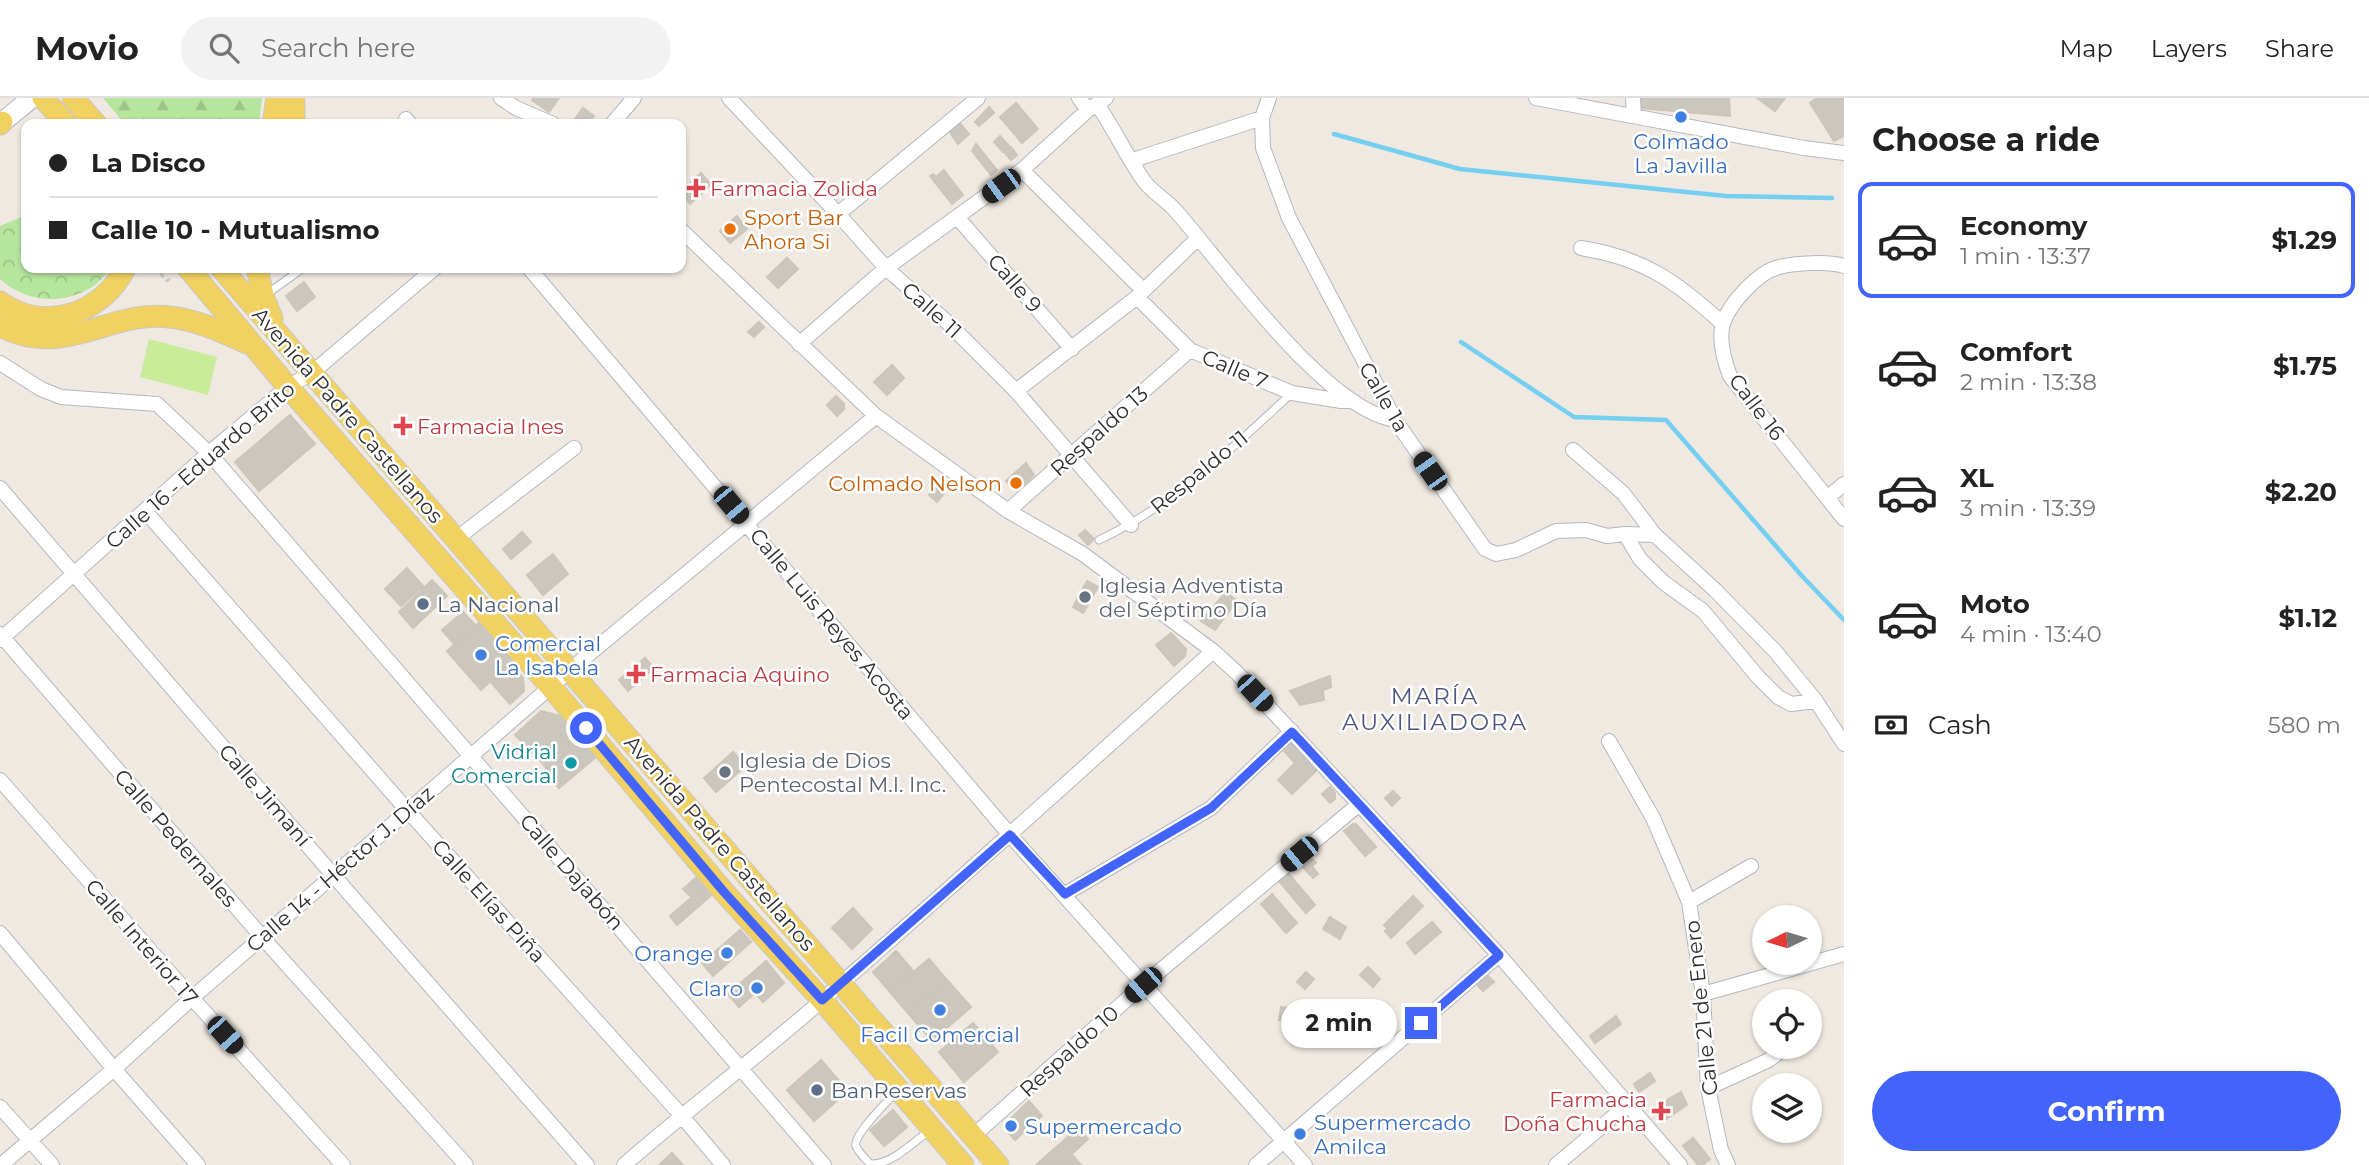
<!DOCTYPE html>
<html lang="en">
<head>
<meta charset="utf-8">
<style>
	body { margin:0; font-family:Montserrat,sans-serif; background:#f2f2f2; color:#222; height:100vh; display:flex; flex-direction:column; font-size:26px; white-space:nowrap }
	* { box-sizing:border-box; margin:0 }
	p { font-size:23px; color:#767676 }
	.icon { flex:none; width:38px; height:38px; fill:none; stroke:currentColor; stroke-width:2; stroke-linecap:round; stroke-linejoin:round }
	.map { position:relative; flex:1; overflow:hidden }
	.drawer { display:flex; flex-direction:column; background:#fff; width:525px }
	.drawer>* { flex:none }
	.top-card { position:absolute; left:21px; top:21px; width:665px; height:154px; border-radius:14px; box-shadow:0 2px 5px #0004; display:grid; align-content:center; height:154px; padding:0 28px; background:#fff }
	.needle { width:46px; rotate:265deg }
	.fabs { position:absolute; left:1752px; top:807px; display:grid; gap:14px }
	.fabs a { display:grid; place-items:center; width:70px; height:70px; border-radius:50%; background:#fff; box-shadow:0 2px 5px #0004; font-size:35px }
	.end { position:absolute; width:32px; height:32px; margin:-16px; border:9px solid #4264fb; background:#fff; box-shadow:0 0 0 4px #fff }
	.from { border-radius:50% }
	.bubble { position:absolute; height:49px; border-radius:24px; background:#fff; box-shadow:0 2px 5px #0004; font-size:23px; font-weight:700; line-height:49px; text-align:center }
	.car { position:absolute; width:21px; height:42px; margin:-21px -10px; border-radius:9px; box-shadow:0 0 5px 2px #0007; background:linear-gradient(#222 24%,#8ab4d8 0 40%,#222 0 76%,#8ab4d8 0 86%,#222 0) }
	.top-card b { display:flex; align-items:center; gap:24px; height:66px; font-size:26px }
	.top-card b+b { border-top:2px solid #e0e0e0 }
	.top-card i { width:18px; height:18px; background:#222 }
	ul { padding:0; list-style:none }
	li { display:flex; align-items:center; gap:21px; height:116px; margin:0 14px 10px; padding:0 14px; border:4px solid transparent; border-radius:14px }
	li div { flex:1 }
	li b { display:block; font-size:26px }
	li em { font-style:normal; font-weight:700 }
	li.active { border-color:#4264fb }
	li>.icon { width:63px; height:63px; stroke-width:1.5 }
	h2 { padding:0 28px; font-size:32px; line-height:84px }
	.pay { display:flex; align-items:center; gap:18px; height:77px; padding:0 28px; font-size:26px }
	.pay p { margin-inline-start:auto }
	.cta { display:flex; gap:14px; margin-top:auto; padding:14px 28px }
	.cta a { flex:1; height:80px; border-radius:42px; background:#4264fb; color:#fff; font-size:28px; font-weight:700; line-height:80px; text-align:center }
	header { display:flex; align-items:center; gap:42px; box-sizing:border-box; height:98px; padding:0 35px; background:#fff; border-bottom:2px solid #e0e0e0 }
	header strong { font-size:33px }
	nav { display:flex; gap:38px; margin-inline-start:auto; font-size:24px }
	.search { width:490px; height:63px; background:#f2f2f2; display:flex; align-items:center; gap:18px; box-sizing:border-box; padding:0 24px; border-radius:38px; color:#767676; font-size:26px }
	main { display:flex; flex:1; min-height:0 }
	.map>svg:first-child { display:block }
	.forest { fill:url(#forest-firs) }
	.park { fill:url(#park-crowns) }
	.pitch { fill:#c9ec9a }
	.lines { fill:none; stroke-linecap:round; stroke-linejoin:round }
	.stream { stroke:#75cff0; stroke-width:4.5 }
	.building { fill:#cbc7bf; stroke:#cbc5ba; stroke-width:2 }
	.lane-casing { stroke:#b4b7c1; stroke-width:9 }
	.street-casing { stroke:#b4b7c1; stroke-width:16 }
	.secondary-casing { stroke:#b4b7c1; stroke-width:21 }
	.primary-casing { stroke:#c9c9c9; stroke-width:23 }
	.path { stroke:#c9c9c9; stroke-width:2.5; stroke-dasharray:5 3.5; stroke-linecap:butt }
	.lane { stroke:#fff; stroke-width:7 }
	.street { stroke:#fff; stroke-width:14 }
	.secondary { stroke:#fff; stroke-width:19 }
	.primary { stroke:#f2d163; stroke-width:21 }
	.route { stroke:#4264fb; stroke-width:9 }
	.shop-dot { fill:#3f7fe0; stroke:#fff; stroke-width:2.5 }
	.health-dot { fill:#e0444e; stroke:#fff; stroke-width:2.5 }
	.food-dot { fill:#e8710a; stroke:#fff; stroke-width:2.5 }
	.worship-dot { fill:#6b7280; stroke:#fff; stroke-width:2.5 }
	.service-dot { fill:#5c6f8a; stroke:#fff; stroke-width:2.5 }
	.culture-dot { fill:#0f9aa8; stroke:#fff; stroke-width:2.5 }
	.labels { text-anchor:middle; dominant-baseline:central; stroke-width:5; stroke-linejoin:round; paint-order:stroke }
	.shop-label { font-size:21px; fill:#366cbe; stroke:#fff; text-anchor:start }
	.health-label { font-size:21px; fill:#be3a42; stroke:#fff; text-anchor:start }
	.food-label { font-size:21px; fill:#c56008; stroke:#fff; text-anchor:start }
	.street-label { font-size:21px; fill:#2e2e2e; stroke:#fff }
	.worship-label { font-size:21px; fill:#5b616d; stroke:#fff; text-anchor:start }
	.service-label { font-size:21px; fill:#4e5e75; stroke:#fff; text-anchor:start }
	.culture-label { font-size:21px; fill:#0d838f; stroke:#fff; text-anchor:end }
	.neighbourhood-label { font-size:23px; letter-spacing:2px; fill:#4d5680; stroke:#fff }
</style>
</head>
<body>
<header>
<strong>Movio</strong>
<div class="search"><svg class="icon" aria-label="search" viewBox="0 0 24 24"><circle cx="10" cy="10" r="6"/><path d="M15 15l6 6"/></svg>Search here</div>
<nav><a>Map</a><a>Layers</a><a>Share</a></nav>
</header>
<main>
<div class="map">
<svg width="1844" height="1067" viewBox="0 0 1844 1067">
	<defs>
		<pattern id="forest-firs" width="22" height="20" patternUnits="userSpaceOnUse" patternTransform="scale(1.75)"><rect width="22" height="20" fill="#b6e59e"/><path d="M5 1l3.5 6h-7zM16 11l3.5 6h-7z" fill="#9dc588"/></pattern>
		<pattern id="park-crowns" width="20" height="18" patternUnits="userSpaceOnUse" patternTransform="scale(1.75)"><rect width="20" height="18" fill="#b6e59e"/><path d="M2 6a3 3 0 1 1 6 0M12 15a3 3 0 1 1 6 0" fill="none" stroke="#9dc588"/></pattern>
	</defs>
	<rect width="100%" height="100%" fill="#efe9e1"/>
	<path class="forest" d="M103,0H262L259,26H125Z"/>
	<path class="park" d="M26,117V170H112C106,176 99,185 92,189C62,208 25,204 0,181V128Z"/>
	<path class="pitch" d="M149,241L217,259L208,297L140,279Z"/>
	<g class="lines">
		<path class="stream" d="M1334,36L1460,71L1726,98L1832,100
			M1461,244L1574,319L1666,322L1802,478L1844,522"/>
	</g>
	<path class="building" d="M534,0H559L549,14L532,2Z
		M1640,0H1729L1730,18L1640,10Z
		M1757,0H1785L1775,13Z
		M1817,0H1844V38L1834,43L1810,5Z
		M1016,5L1038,31L1022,45L1000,19Z
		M989,9L994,15L979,28L975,24Z
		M583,10L594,18L587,25L575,21Z
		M956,21L969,36L958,46L949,33Z
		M1000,38L1009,48L1003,54L994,44Z
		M976,46L997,72L991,77L972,53Z
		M1011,49L1017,57L1011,62L1004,54Z
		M944,72L963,97L952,106L930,78L933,76L936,79Z
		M701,75L711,87L690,106L681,93Z
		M737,118L747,131L730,145L720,133Z
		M787,160L798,171L778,190L767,179Z
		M304,184L315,199L297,213L286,198Z
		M759,224L764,229L754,239L748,234Z
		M892,267L904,280L887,297L874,284Z
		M836,298L844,306V311L837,318L827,307Z
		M290,317L315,346L259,393L235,364Z
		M1026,365L1034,377L1020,390L1014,391L1006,383Z
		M944,381L951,387L937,404L929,397Z
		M1085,432L1094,441L1088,447L1079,437Z
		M522,434L531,444L511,461L503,451Z
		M553,456L568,476L543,497L527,477Z
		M407,470L423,488L401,508L385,491Z
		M432,482L447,498L413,530L399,514Z
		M1087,483L1098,489L1083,515L1073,509Z
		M1226,494L1237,503L1215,532L1201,523Z
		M463,514L476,528L455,547L442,532Z
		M482,522L515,560L481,592L447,553Z
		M1171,535L1186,551L1185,558L1174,568L1156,547Z
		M645,560L654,570L628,593L619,582Z
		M510,565L523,580L524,593L510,606L490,583Z
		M1330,578L1331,589L1323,592L1324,602L1300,607L1290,593Z
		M541,613L560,618L573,633L539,661L515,637Z
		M573,633L581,642L547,671L539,661Z
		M581,642L596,659L559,690L544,673Z
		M1290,642L1304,656L1295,665L1281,650Z
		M733,654L746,668L716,694L704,680Z
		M1304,656L1318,671L1292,696L1278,682Z
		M1330,689L1335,695V701L1330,705L1322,696Z
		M1393,693L1400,700L1392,708L1385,700Z
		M1353,726H1356L1376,749L1365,758L1344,733Z
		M1312,761L1316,765L1312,768L1318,776L1313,780L1303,769Z
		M1288,775L1315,807L1306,815L1279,783Z
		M699,777L707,786L691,799L683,791Z
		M707,786L715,794L677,827L670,818Z
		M1272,796L1297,825L1286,835L1261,806Z
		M1413,798L1423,808L1391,840L1385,833L1388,831L1384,827Z
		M853,810L872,831L852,851L832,830Z
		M1330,819L1346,829L1340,841L1323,831Z
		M1432,824L1441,834L1415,856L1407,845Z
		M740,832L751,844L713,878L702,865Z
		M896,853L914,874L890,894L873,874Z
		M929,861L947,882L908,915L890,894Z
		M766,863L784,885L763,904L755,895L739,909L728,896Z
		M1368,869L1380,881L1373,889L1360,877Z
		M1306,874L1314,881L1305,891L1297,884Z
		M1481,877H1487L1494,884L1483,893L1474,883Z
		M947,882L971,909L932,943L908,915Z
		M1364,902L1384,926L1376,933L1356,909Z
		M1281,909L1296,911L1294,925L1279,922Z
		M1616,918L1621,926L1595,945L1590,938Z
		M973,925L998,954L964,984L939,954Z
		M821,962L848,993L814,1023L787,992Z
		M1650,975L1655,983L1639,994L1634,986Z
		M1681,994L1687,1007L1662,1024L1651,1011Z
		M1029,1003L1042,1018L1015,1042L1007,1033L1006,1025Z
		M893,1012L907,1029L884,1048L870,1032Z
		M1078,1030L1088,1041L1060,1067H1036Z
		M1693,1040L1710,1061L1702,1067H1698L1683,1048Z
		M672,1055L683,1067H659Z
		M1073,1058L1081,1067H1063Z"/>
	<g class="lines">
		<g class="lane-casing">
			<path id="lane" d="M267,196L303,170
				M1099,442C1174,407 1232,350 1292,295
				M896,994C888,1003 853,1037 856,1048C858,1054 866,1061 870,1066C892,1067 915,1043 931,1031"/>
		</g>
		<g class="street-casing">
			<path id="street" d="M501,0L516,10L553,26
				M729,0L838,116L886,170L947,224L1016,293L1131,427
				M1079,0L1088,12
				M1269,0L1262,20L1263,50L1289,120L1395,322L1485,451L1496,456L1516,452L1556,433L1586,432L1607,438L1625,436L1655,437L1715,492L1775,553L1816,603L1844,646
				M1536,0L1804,50L1844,55
				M1633,0L1634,18
				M1097,6C1114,31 1127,59 1144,83C1152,94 1166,102 1175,112C1223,166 1324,311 1395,322
				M406,21L410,26
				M612,26L634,0
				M1133,62L1262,20
				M1022,72L1143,192
				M838,116L978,0
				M957,119L1072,251
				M681,132L876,318L1008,413L1083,456L1213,553L1237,575L1499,857L1680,1067
				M1581,150C1644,160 1676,183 1723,226
				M1844,168C1829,163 1795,165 1779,169C1758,174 1730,205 1723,225C1718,242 1724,262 1730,278L1844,421
				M529,170L1010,737L1305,1067
				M1137,199L1190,252L1292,295L1341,303H1353
				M799,246L886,170L1022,72L1088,12L1106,0
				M0,265L41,291L61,299L157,306L209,355L824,1067
				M1016,293L1137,199L1197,141
				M1573,352L1623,395L1655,437
				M0,390L333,777L587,1067
				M1827,400L1844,386
				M145,413L408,713L681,1017L723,1067
				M1008,413L1190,252
				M1625,436L1640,461L1663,484L1703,513L1758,579L1778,599L1791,606L1816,603
				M456,441L574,350
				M0,536L262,839L466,1067
				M0,542L209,355L288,289L313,274L435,170
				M1609,643L1653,720L1689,804L1703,896L1708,990L1721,1052L1728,1067
				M0,682L192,900L343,1067
				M1065,796L1211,710L1292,633
				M1689,804L1751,768
				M0,835L114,971L198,1067
				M1703,896L1844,856
				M1708,990L1769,962L1787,948
				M0,1009L52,1067
				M973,1038L1143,887L1358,707
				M1,1067L114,971L192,900L570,572L876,318
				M624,1067C688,1011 756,960 820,904C953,788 1083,671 1213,553
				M1256,1067L1499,857
				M1556,1067L1627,1007"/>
		</g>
		<g class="secondary-casing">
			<path id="secondary" d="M0,26L32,0"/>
		</g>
		<g class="primary-casing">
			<path id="primary" d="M43,0L66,26
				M73,0L96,26
				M0,26L2,24
				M273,26L277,0
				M294,26V0
				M188,170L288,289L551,589L724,794L822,902L963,1067
				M221,170L998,1067
				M257,170L263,198L272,220
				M0,204C43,236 103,216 125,170
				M0,228C64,262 111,211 170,219C197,222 223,234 247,245"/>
		</g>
		<path class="path" d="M164,170L159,174L167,183L172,179"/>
		<use href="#lane" class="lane"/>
		<use href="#street" class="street"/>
		<use href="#secondary" class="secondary"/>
		<use href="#primary" class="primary"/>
	</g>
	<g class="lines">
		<path class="route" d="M586,630L724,794L822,902L1010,737L1065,796L1211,710L1292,634L1499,857L1421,925"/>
	</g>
	<g class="shop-dot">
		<circle cx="1681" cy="19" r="7"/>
		<circle cx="481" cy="557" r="7"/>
		<circle cx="727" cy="855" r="7"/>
		<circle cx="757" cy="890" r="7"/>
		<circle cx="940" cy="912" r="7"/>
		<circle cx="1011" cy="1028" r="7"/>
		<circle cx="1300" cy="1036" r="7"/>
	</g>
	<g class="health-dot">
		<path d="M692.5 79.5h7v7h7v7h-7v7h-7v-7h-7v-7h7z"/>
		<path d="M399.5 317.5h7v7h7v7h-7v7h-7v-7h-7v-7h7z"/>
		<path d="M632.5 565.5h7v7h7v7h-7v7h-7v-7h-7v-7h7z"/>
		<path d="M1657.5 1002.5h7v7h7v7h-7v7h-7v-7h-7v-7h7z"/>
	</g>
	<g class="food-dot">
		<circle cx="730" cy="131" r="7"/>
		<circle cx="1016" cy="385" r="7"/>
	</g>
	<g class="worship-dot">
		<circle cx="1085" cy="499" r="7"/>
		<circle cx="725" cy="674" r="7"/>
	</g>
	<g class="service-dot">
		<circle cx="423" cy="506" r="7"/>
		<circle cx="817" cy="992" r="7"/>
	</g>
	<circle class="culture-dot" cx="571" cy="665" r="7"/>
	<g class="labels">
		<g class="shop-label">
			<text x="1681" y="43" text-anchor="middle">Colmado<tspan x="1681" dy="24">La Javilla</tspan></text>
			<text x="495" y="545">Comercial<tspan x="495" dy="24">La Isabela</tspan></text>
			<text x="713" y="855" text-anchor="end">Orange</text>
			<text x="743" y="890" text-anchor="end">Claro</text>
			<text x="940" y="936" text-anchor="middle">Facil Comercial</text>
			<text x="1314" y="1024">Supermercado<tspan x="1314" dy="24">Amilca</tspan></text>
			<text x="1025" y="1028">Supermercado</text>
		</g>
		<g class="health-label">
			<text x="710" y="90">Farmacia Zolida</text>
			<text x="417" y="328">Farmacia Ines</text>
			<text x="650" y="576">Farmacia Aquino</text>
			<text x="1647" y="1001" text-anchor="end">Farmacia<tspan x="1647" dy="24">Doña Chucha</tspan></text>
		</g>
		<g class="food-label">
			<text x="744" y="119">Sport Bar<tspan x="744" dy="24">Ahora Si</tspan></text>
			<text x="1002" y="385" text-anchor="end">Colmado Nelson</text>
		</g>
		<g class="street-label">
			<text transform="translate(1015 185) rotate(49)">Calle 9</text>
			<text transform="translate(932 212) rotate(42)">Calle 11</text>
			<text transform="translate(1235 271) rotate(23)">Calle 7</text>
			<text transform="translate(1384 299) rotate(60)">Calle 1a</text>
			<text transform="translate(1757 309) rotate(53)">Calle 16</text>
			<text transform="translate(348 317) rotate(49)">Avenida Padre Castellanos</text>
			<text transform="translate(1099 333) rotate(-42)">Respaldo 13</text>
			<text transform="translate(200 367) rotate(-41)">Calle 16 - Eduardo Brito</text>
			<text transform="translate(1199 374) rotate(-39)">Respaldo 11</text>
			<text transform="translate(832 526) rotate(50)">Calle Luis Reyes Acosta</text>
			<text transform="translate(265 697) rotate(49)">Calle Jimaní</text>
			<text transform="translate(176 740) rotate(49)">Calle Pedernales</text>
			<text transform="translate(720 745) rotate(49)">Avenida Padre Castellanos</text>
			<text transform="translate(340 771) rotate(-41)">Calle 14 - Héctor J. Díaz</text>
			<text transform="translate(572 774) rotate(49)">Calle Dajabón</text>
			<text transform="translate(489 803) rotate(48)">Calle Elías Piña</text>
			<text transform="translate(142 844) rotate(49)">Calle Interior 17</text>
			<text transform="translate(1701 910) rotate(-96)">Calle 21 de Enero</text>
			<text transform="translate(1069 953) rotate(-42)">Respaldo 10</text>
		</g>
		<g class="worship-label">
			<text x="1099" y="487">Iglesia Adventista<tspan x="1099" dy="24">del Séptimo Día</tspan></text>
			<text x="739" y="662">Iglesia de Dios<tspan x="739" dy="24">Pentecostal M.I. Inc.</tspan></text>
		</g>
		<g class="service-label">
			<text x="437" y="506">La Nacional</text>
			<text x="831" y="992">BanReservas</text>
		</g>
		<g class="culture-label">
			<text x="557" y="653">Vidrial<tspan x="557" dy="24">Comercial</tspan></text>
		</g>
		<g class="neighbourhood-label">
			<text x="1435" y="598">MARÍA<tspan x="1435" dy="26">AUXILIADORA</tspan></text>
		</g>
	</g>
</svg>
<div class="fabs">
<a><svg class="needle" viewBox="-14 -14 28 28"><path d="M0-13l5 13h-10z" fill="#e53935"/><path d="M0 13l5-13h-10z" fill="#767676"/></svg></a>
<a><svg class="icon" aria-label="locate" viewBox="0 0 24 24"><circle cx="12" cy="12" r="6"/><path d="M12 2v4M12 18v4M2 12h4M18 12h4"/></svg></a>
<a><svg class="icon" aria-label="layers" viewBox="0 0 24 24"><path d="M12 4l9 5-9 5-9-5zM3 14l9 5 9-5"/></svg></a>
</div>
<i class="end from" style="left:586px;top:630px"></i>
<i class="end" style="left:1421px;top:925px"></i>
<div class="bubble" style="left:1281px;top:901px;width:116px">2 min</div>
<i class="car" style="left:1001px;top:88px;rotate:234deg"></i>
<i class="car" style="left:1430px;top:373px;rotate:325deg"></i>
<i class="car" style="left:731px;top:407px;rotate:140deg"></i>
<i class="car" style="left:1255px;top:595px;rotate:137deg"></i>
<i class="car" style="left:1299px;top:756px;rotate:230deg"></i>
<i class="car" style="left:1143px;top:887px;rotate:229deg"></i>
<i class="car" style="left:225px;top:937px;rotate:138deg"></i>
<div class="top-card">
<b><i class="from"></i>La Disco</b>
<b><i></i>Calle 10 - Mutualismo</b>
</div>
</div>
<section class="drawer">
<h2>Choose a ride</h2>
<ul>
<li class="active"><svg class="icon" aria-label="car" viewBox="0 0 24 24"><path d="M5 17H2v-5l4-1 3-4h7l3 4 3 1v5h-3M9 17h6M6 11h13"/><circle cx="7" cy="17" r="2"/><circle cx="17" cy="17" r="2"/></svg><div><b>Economy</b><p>1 min · 13:37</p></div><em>$1.29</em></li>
<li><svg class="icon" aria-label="car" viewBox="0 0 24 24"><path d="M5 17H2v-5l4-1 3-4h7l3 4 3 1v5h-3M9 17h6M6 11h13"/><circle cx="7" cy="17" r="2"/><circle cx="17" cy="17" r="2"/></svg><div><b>Comfort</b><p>2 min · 13:38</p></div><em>$1.75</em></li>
<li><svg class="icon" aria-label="car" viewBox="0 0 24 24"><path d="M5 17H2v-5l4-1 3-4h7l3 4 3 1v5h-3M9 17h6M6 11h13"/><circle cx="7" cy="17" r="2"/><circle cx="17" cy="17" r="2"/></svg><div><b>XL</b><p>3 min · 13:39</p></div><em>$2.20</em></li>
<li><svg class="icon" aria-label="car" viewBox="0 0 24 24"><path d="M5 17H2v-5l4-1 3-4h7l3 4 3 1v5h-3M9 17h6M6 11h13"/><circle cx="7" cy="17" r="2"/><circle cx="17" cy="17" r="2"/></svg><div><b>Moto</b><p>4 min · 13:40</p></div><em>$1.12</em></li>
</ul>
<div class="pay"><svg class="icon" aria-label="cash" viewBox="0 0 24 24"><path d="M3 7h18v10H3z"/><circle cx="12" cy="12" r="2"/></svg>Cash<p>580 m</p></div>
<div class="cta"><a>Confirm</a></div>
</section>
</main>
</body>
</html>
